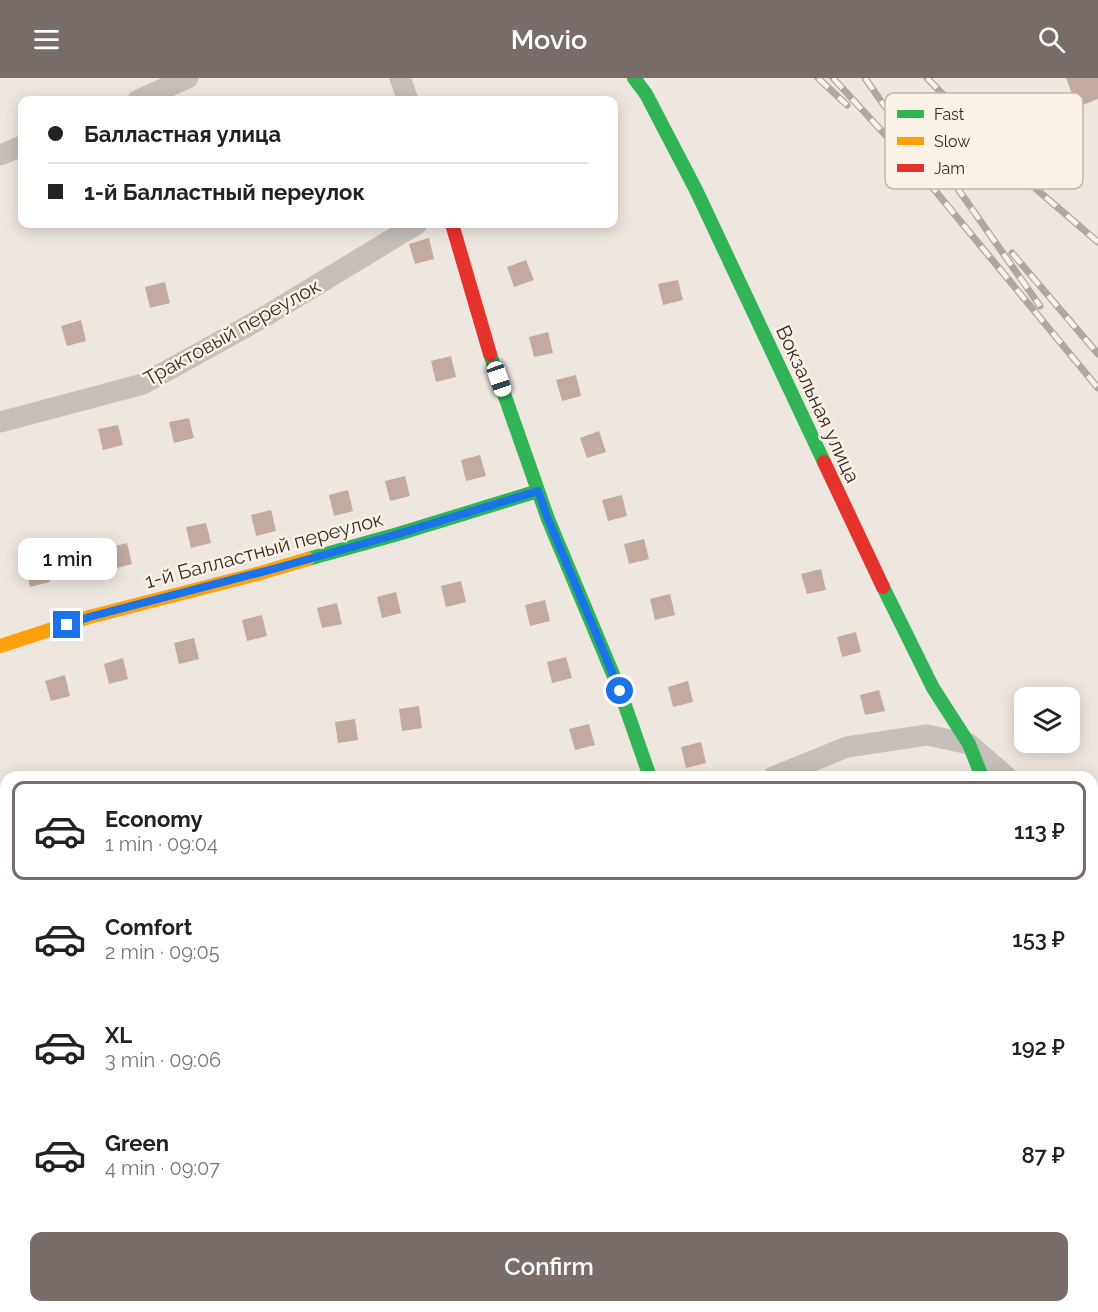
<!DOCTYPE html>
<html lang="en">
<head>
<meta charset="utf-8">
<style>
	body { margin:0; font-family:Raleway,sans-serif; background:#f2f2f2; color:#222; height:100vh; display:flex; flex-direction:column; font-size:22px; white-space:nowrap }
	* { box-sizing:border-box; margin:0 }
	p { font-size:20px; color:#767676 }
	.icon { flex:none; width:33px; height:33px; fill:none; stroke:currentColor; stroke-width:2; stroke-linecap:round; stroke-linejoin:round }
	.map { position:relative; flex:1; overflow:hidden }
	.details { position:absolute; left:0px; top:693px; width:1098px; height:542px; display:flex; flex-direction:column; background:#fff; border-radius:18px 18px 0 0; box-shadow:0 3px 15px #0003 }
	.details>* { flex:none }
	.top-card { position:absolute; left:18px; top:18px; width:600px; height:132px; border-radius:12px; box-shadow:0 3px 15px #0003; display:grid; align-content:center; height:132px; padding:0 30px; background:#fff }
	.tools { position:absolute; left:1014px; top:609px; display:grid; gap:12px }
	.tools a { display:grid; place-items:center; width:66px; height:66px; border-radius:12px; background:#fff; box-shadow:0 3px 15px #0003; font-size:30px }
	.end { position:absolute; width:27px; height:27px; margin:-14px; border:8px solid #1a73e8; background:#fff; box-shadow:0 0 0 3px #fff }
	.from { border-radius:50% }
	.bubble { position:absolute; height:42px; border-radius:12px; background:#fff; box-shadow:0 3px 15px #0003; font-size:20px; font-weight:600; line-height:42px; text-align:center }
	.car { position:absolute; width:18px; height:36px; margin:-18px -9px; border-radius:8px; box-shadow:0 0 4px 2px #0007; background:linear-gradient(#fff 24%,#345 0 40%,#fff 0 76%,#345 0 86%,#fff 0) }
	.top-card b { display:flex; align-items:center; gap:21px; height:57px; font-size:22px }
	.top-card b+b { border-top:2px solid #e0e0e0 }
	.top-card i { width:15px; height:15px; background:#222 }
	ul { padding:10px 0 0; list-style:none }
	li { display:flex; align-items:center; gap:18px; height:99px; margin:0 12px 9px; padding:0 18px; border:3px solid transparent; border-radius:12px }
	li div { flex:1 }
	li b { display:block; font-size:22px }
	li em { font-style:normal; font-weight:600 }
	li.on { border-color:#786d68 }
	li>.icon { width:54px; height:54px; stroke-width:1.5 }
	.primary-button { display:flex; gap:12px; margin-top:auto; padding:12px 30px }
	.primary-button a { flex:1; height:69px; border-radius:12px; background:#786d68; color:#fff; font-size:24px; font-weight:600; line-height:69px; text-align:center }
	header { display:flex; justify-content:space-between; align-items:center; height:78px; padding:0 30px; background:#786d68; color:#fff; font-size:27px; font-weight:600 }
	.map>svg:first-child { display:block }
	.building { fill:#c3aaa0 }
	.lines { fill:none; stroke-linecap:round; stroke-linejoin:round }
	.street { stroke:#c7bfb9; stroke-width:21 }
	.fast { stroke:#30b455; stroke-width:14 }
	.slow { stroke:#ff9f0a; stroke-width:14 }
	.jam { stroke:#e5322d; stroke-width:14 }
	.rail-casing { stroke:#aea8a4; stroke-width:7 }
	.rail { stroke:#fbf2e7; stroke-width:4.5; stroke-dasharray:14; stroke-linecap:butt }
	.route { stroke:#1a73e8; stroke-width:8 }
	.labels { text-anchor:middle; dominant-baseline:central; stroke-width:5; stroke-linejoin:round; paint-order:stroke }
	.street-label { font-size:20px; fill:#382c27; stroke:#fbf2e7 }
	.key { fill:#fbf2e7; stroke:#c0b7ad; stroke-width:1.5 }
	.key-label { font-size:16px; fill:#382c27 }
</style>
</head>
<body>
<header><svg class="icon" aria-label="menu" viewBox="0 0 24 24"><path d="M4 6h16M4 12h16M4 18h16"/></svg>Movio<svg class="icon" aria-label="search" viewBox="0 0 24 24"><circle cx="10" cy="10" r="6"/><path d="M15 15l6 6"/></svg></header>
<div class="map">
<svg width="1098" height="1234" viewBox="0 0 1098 1234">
	<rect width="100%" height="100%" fill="#eee7e0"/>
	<path class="building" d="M1066,0H1098V21L1077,29Z
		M429,160L434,181L415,186L409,166Z
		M526,182L534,202L514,209L507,189Z
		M678,202L683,222L663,227L658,206Z
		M165,204L170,225L150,230L145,209Z
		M81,242L86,263L67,268L61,248Z
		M548,254L553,275L534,279L529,259Z
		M451,278L456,299L436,304L431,283Z
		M576,297L581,318L562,323L556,302Z
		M189,340L194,360L174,365L169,344Z
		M118,347L123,367L103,372L98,351Z
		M599,353L606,374L587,380L580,360Z
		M480,377L486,398L466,403L461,382Z
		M405,398L410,418L390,423L385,403Z
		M348,412L353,433L334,438L329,417Z
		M622,417L627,438L608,443L602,422Z
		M271,432L276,453L256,458L251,437Z
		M206,445L211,465L191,470L186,449Z
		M644,461L649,481L629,486L624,466Z
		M127,465L132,486L113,491L108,470Z
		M45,484L50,504L30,509L25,489Z
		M821,491L826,512L807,516L801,496Z
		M461,503L466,524L446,529L441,508Z
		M396,514L401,535L382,540L377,519Z
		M670,516L675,537L655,542L650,521Z
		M545,522L550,543L530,548L525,527Z
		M337,525L342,546L322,550L317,530Z
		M262,537L267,558L247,563L242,542Z
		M856,554L861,574L842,579L837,559Z
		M194,560L199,581L179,586L174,565Z
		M566,579L572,600L552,605L547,584Z
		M123,580L128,601L109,606L104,586Z
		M65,597L70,618L51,623L45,603Z
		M688,603L693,624L673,629L668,609Z
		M879,612L885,633L865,637L860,617Z
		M419,628L422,650L402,653L399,631Z
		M355,641L358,662L338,665L335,644Z
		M589,646L595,667L575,672L569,651Z
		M701,664L706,685L686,690L681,669Z"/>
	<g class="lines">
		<path class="street" d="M400,0L408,22
			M138,22L188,0
			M0,77L22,68
			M0,344L143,306L264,239L417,146
			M773,699L847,669L927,657L969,666L1007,699
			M1092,774L1098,780
			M0,851L6,850
			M1092,974L1098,986
			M0,975L6,977
			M118,1228L123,1234
			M357,1228L358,1234
			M79,1234L80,1228
			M652,1234L653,1228"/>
		<path class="fast" d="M634,0L646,16L696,112L824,384
			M490,276L548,441L620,613L650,699
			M308,481L398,456L538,413
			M883,509L933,610L969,666L982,699"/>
		<path class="slow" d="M0,568L89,539L257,496L308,481"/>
		<path class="jam" d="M452,146L490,276
			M824,384L883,509"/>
		<g class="rail-casing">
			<path id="rail" d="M818,0L847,27
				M833,0L923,98L1098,310
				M865,0L883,26L958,111L1040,228
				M927,0L1035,110L1098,164
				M1012,175L1098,276"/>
		</g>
		<use href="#rail" class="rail"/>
	</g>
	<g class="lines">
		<path class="route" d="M67,547L89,539L277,490L398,456L538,413L548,441L620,613"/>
	</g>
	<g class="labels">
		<g class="street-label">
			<text transform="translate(232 254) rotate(-29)">Трактовый переулок</text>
			<text transform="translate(818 326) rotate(65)">Вокзальная улица</text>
			<text transform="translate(264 472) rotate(-15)">1-й Балластный переулок</text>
		</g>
	</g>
	<rect x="885" y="15" width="198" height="96" rx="9" class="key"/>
	<rect x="897" y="32" width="27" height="8" fill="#30b455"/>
	<rect x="897" y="59" width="27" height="8" fill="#ff9f0a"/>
	<rect x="897" y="86" width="27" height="8" fill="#e5322d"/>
	<g class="key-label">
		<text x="934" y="42">Fast</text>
		<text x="934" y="69">Slow</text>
		<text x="934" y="96">Jam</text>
	</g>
</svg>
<div class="tools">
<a><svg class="icon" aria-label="layers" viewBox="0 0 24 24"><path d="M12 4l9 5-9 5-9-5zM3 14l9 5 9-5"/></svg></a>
</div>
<i class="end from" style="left:620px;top:613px"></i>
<i class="end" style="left:67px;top:547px"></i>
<div class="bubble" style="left:18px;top:460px;width:99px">1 min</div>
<i class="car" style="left:499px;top:301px;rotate:161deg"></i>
<div class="top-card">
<b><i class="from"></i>Балластная улица</b>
<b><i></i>1-й Балластный переулок</b>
</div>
<section class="details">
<ul>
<li class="on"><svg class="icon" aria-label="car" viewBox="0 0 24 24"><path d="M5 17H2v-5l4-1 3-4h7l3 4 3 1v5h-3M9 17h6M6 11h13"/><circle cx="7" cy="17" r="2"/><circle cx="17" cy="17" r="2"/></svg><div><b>Economy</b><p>1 min · 09:04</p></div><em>113 ₽</em></li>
<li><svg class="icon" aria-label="car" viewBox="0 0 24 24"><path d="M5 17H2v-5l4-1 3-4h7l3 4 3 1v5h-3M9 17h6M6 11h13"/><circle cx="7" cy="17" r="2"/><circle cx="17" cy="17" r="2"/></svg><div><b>Comfort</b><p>2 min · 09:05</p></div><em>153 ₽</em></li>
<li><svg class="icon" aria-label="car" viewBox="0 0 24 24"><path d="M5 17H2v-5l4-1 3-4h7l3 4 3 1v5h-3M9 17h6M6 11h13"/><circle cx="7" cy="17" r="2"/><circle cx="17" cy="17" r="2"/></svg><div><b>XL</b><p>3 min · 09:06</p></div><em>192 ₽</em></li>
<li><svg class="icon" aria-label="car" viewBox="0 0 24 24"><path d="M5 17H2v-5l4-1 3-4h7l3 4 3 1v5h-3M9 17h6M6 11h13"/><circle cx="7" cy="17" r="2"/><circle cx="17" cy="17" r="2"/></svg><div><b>Green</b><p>4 min · 09:07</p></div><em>87 ₽</em></li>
</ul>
<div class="primary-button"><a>Confirm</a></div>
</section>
</div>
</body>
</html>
